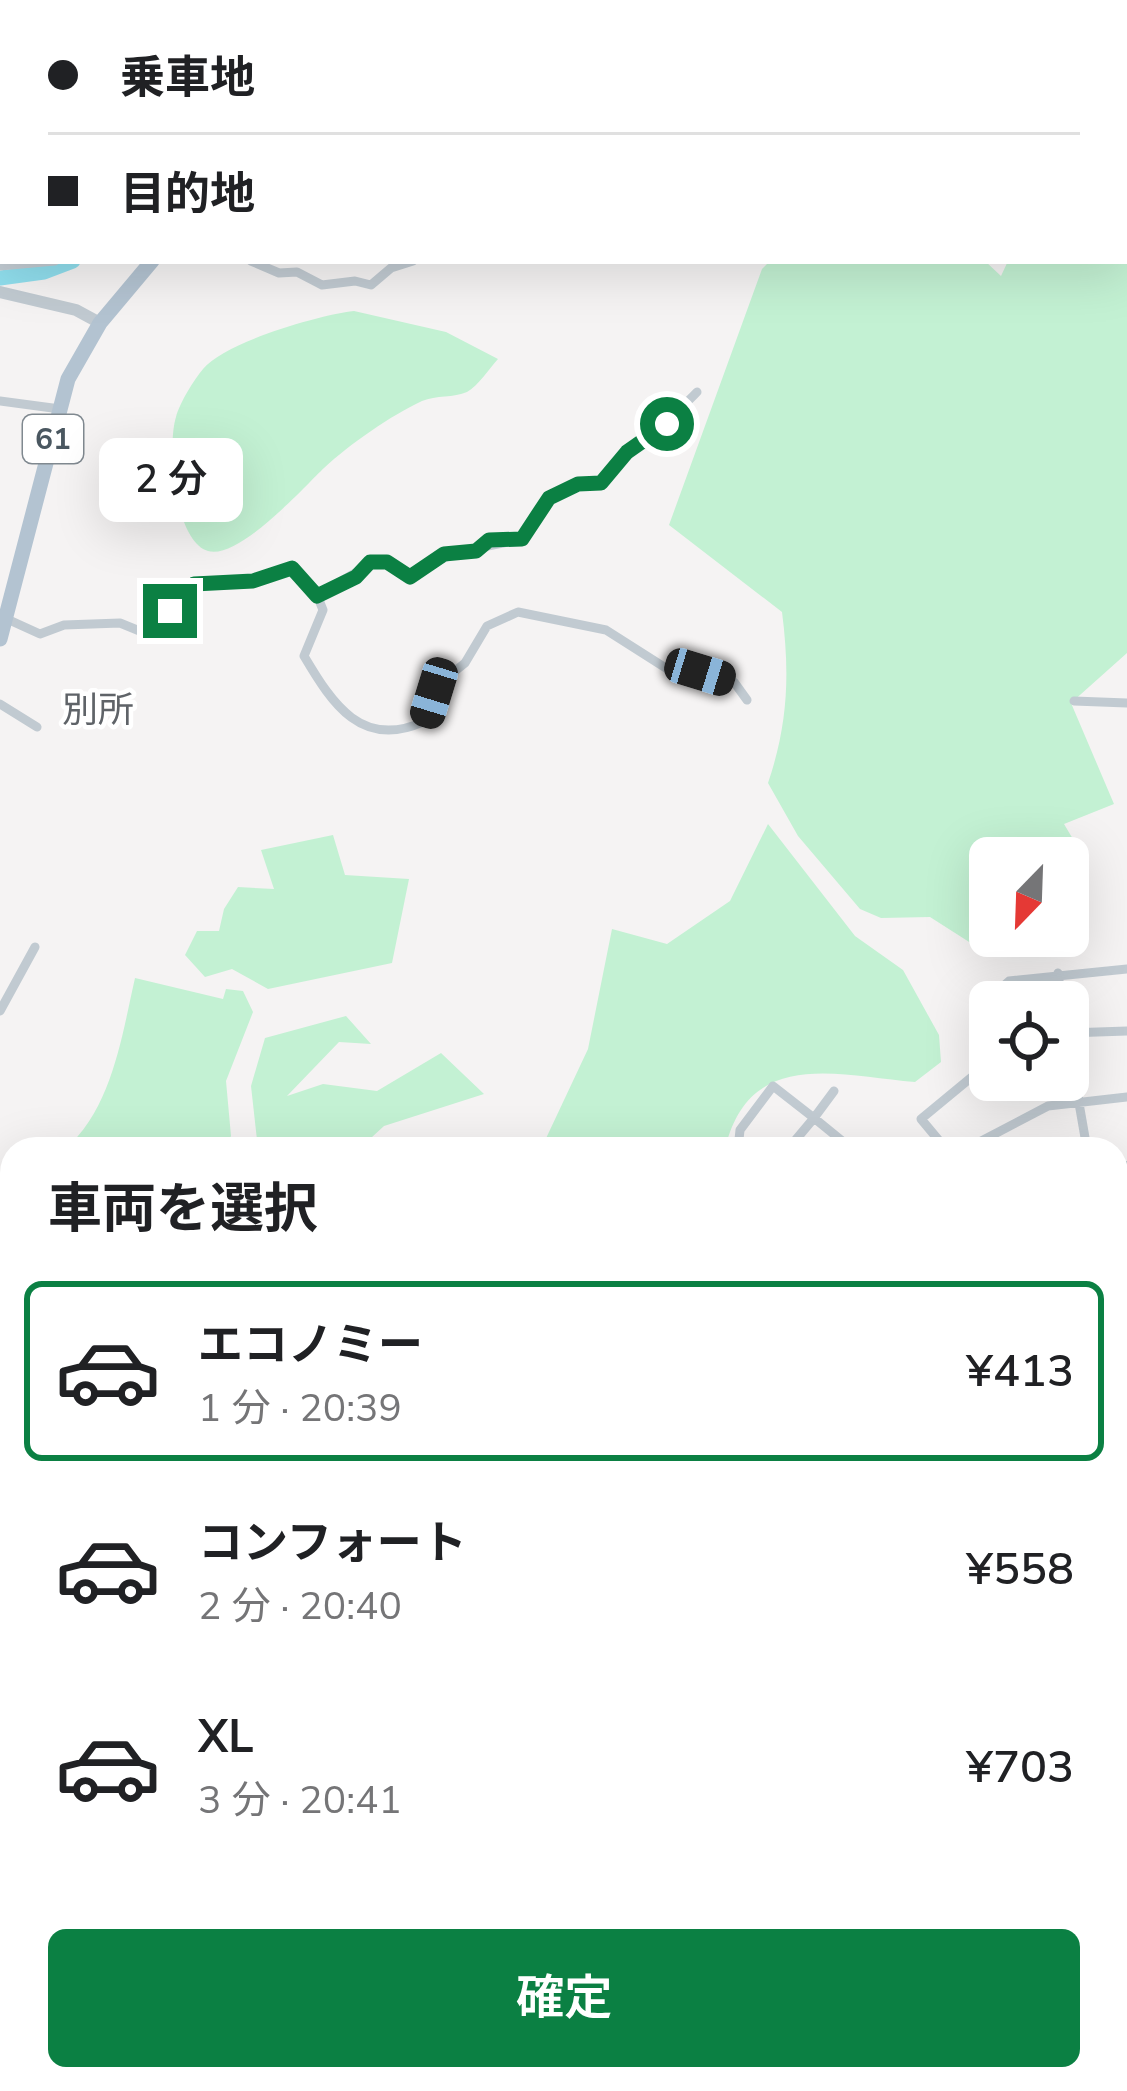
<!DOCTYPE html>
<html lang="ja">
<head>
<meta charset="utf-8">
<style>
	body { margin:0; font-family:"Nunito Sans","Noto Sans JP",sans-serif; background:#f2f2f2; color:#202124; height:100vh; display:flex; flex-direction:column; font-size:45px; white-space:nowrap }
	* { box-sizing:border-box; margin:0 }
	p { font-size:39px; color:#757577 }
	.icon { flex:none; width:66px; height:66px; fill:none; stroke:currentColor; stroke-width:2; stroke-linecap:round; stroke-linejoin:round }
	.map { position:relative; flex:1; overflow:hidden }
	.panel { position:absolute; left:0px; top:1137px; width:1128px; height:954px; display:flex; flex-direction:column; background:#fff; border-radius:36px 36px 0 0; box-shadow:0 12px 48px #0002 }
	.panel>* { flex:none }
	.top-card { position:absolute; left:0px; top:0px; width:1128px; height:264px; box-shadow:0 12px 48px #0002; display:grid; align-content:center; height:264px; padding:0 48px; background:#fff }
	.needle { width:78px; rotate:203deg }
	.buttons { position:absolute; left:969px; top:837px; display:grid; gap:24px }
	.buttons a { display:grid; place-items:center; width:120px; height:120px; border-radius:18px; background:#fff; box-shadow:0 12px 48px #0002; font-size:60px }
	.end { position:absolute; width:54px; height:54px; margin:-27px; border:15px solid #0b8043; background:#fff; box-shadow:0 0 0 6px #fff }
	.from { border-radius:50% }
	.bubble { position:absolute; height:84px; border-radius:18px; background:#fff; box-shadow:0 12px 48px #0002; font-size:39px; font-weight:600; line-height:84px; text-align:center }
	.car { position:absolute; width:36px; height:72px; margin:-36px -18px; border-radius:15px; box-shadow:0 0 9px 3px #0007; background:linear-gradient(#222 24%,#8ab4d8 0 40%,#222 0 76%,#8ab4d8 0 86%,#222 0) }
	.top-card b { display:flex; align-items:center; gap:42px; height:114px; font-size:45px }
	.top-card b+b { border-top:3px solid #e0e0e0 }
	.top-card i { width:30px; height:30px; background:#202124 }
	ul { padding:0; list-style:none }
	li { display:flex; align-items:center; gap:36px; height:180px; margin:0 24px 18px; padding:0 24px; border:6px solid transparent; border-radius:18px }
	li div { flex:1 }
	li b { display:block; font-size:45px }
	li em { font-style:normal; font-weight:600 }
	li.active { border-color:#0b8043 }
	li>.icon { width:108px; height:108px; stroke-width:1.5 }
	h2 { padding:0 48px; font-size:54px; line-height:144px }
	.action { display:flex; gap:24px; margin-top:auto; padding:24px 48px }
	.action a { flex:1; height:138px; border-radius:18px; background:#0b8043; color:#fff; font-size:48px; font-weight:600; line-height:138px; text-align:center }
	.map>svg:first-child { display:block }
	.green { fill:#c3f1d3 }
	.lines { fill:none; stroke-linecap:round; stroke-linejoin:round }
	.river { stroke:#90deed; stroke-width:15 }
	.minor { stroke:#c1cad1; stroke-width:9 }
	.tertiary { stroke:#c1cad1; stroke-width:12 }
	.primary { stroke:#b3c3d1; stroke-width:15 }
	.route { stroke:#0b8043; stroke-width:15 }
	.labels { text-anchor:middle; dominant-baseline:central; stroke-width:9; stroke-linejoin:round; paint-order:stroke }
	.shield { fill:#fff; stroke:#808990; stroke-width:3 }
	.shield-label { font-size:30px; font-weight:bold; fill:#4a5760 }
	.neighbourhood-label { font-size:36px; fill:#5f6368; stroke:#fff }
</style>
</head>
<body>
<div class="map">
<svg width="1127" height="2091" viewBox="0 0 1127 2091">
	<rect width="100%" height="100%" fill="#f5f3f3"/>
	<path class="green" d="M1127,181V653L1071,703L1114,804L1064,824L1089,866L1083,927L1068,930V858H990V936H1036L977,947L930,917L881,918L860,909L798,836L768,783C788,724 790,674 782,612L669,525L762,269L770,261H985L1001,276L1008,261H1125Z
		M354,311L446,332L498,359C489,369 478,386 467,392C454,398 436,395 422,401C390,416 350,444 324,468C304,487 239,560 208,551C174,541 167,445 176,417C180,402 194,380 203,369C225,342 319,315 354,311Z
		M768,824L855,936L903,970L939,1035L941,1062L915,1082C836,1075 749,1048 725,1149H541L588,1049L612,929L667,944L730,901Z
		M333,835L345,875L409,879L392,963L268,989L232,969L205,977L185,955L197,931H219L224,909L238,887L274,889L261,850Z
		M135,978L223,999L226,989L243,991L253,1012L226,1081L231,1136L224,1149H65C112,1109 122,1035 135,978Z
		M346,1016L371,1044L339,1042L287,1096L323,1084L377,1091L441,1053L484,1094L384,1126L359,1149H258L251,1086L265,1038Z
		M12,1246V1452L0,1460V1264Z
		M0,1544L12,1550V1721L0,1717Z
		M12,1784V1949L0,1950V1785Z
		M12,2012V2079H766L755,2091H0V2017Z"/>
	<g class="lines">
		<path class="river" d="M166,0L169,3
			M248,3L256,0
			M0,278L44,272L73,261"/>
		<path class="minor" d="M266,0L270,3
			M375,0L382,3
			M220,3L236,0
			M302,3L304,0
			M442,3L450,0
			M1125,148L1127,147
			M251,261L279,273L297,272L322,285L355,281L371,285L391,268L413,261
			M0,266L55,261
			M0,401L60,409
			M317,595L323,610L304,656C333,705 362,749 423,722L440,683L465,663L487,626L518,612L606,630L672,672H700L734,682L747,700
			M7,619L40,634L64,625L120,623L147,634L194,585L253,581L292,568L317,595L378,560L410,577C451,547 478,550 522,539L549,498L578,484L601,483C628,448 666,425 697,392
			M1074,701L1127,703
			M0,704L37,727
			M1058,973L1062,1002
			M0,1011L35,947
			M975,1011L1009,981L1127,969
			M1068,1033L1127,1031
			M1068,1040L1087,1149
			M738,1149L740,1130L773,1086L814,1118L834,1091
			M788,1149L814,1118L852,1149
			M946,1149L921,1119L990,1062
			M966,1149L1048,1106L1127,1097
			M1116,1239H1127
			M1116,1340L1127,1326
			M1116,1361L1127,1370
			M1116,1458L1127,1467
			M1116,1518L1127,1522
			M1116,1614L1127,1591"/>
		<path class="tertiary" d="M0,292L76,310L100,323
			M1116,1168L1127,1167
			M1116,1760L1127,1686
			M1116,1904L1121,1918L1120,2091
			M836,2079V2091
			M1109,2091V2079"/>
		<path class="primary" d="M281,3L283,0
			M0,639L68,379L100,323L152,261"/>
	</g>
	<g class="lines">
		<path class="route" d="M170,611L194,584L253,581L292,568L317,596L356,577L370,562H387L410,577L444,554L476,551L489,540L522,539L549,498L578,484L601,483L627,452L667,424"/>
	</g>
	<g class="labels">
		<rect class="shield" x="23" y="415" width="60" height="48" rx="9"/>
		<g class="shield-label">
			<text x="53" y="439">61</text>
		</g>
		<g class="neighbourhood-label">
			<text x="98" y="710">別所</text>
		</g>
	</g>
</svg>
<div class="buttons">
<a><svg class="needle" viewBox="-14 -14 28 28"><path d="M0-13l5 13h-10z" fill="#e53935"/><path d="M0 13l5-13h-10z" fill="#757577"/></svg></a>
<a><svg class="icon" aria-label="locate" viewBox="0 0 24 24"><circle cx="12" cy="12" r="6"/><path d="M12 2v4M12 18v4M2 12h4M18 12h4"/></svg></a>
</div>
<i class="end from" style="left:667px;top:424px"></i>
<i class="end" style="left:170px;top:611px"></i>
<div class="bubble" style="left:99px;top:438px;width:144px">2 分</div>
<i class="car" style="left:700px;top:672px;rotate:107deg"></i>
<i class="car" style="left:434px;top:693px;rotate:197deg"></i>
<div class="top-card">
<b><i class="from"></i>乗車地</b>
<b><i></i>目的地</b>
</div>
<section class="panel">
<h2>車両を選択</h2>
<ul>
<li class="active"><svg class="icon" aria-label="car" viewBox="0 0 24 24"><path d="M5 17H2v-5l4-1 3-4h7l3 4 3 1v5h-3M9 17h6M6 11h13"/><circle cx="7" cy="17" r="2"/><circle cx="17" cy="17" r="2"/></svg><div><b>エコノミー</b><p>1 分 · 20:39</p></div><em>¥413</em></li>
<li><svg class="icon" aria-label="car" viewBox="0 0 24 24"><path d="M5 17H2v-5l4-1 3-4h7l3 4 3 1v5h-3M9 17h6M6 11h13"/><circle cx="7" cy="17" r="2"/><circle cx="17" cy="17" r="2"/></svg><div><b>コンフォート</b><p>2 分 · 20:40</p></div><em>¥558</em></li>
<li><svg class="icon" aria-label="car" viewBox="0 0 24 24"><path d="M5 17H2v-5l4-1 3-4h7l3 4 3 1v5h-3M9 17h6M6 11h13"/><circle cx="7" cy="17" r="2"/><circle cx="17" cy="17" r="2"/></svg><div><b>XL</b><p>3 分 · 20:41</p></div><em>¥703</em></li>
</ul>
<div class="action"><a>確定</a></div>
</section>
</div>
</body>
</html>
